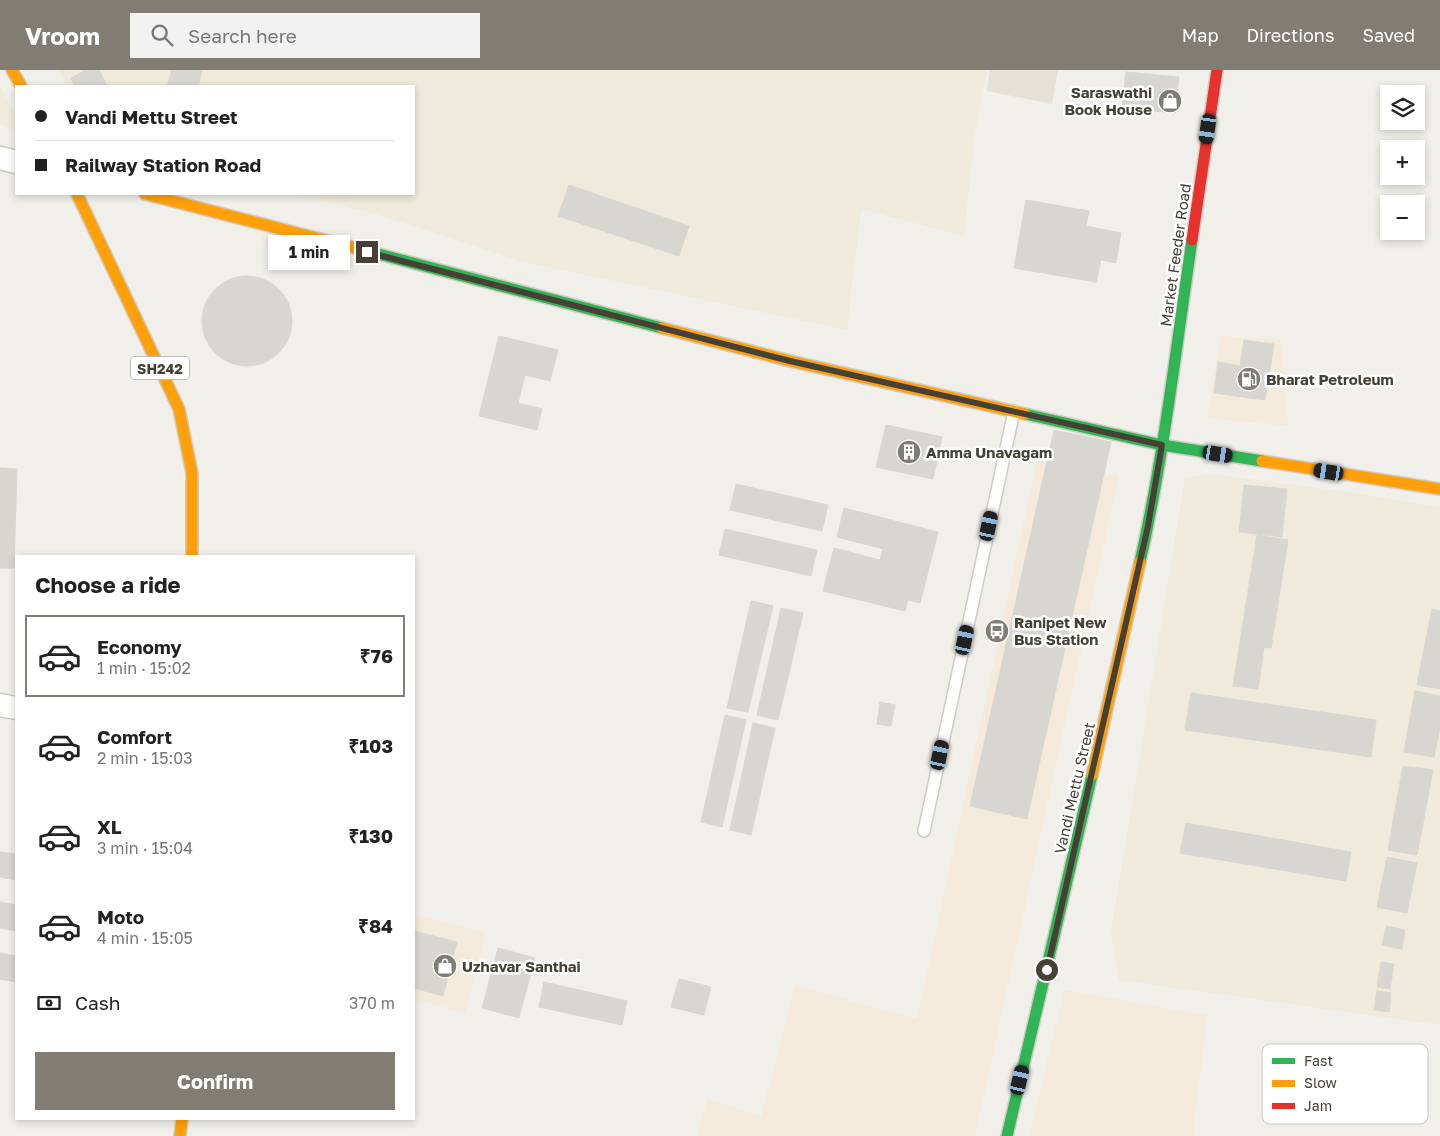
<!DOCTYPE html>
<html lang="en">
<head>
<meta charset="utf-8">
<style>
	body { margin:0; font-family:"Golos Text",sans-serif; background:#f2f2f2; color:#222; height:100vh; display:flex; flex-direction:column; font-size:19px; white-space:nowrap }
	* { box-sizing:border-box; margin:0 }
	p { font-size:16px; color:#767676 }
	.icon { flex:none; width:28px; height:28px; fill:none; stroke:currentColor; stroke-width:2; stroke-linecap:round; stroke-linejoin:round }
	.map { position:relative; flex:1; overflow:hidden }
	.sheet { position:absolute; left:15px; top:485px; width:400px; height:565px; display:flex; flex-direction:column; background:#fff; border-radius:0px; box-shadow:0 2px 8px #0003 }
	.sheet>* { flex:none }
	.banner { position:absolute; left:15px; top:15px; width:400px; height:110px; border-radius:0px; box-shadow:0 2px 8px #0003; display:grid; align-content:center; height:110px; padding:0 20px; background:#fff }
	.tools { position:absolute; left:1380px; top:15px; display:grid; gap:10px }
	.tools a { display:grid; place-items:center; width:45px; height:45px; border-radius:0px; background:#fff; box-shadow:0 2px 8px #0003; font-size:25px }
	.end { position:absolute; width:22px; height:22px; margin:-11px; border:6px solid #474035; background:#fff; box-shadow:0 0 0 2px #fff }
	.from { border-radius:50% }
	.bubble { position:absolute; height:35px; border-radius:0px; background:#fff; box-shadow:0 2px 8px #0003; font-size:16px; font-weight:700; line-height:35px; text-align:center }
	.car { position:absolute; width:15px; height:30px; margin:-15px -8px; border-radius:6px; box-shadow:0 0 4px 1px #0007; background:linear-gradient(#222 24%,#8ab4d8 0 40%,#222 0 76%,#8ab4d8 0 86%,#222 0) }
	.banner b { display:flex; align-items:center; gap:18px; height:48px; font-size:19px }
	.banner b+b { border-top:1px solid #e0e0e0 }
	.banner i { width:12px; height:12px; background:#222 }
	ul { padding:0; list-style:none }
	li { display:flex; align-items:center; gap:15px; height:82px; margin:0 10px 8px; padding:0 10px; border:2px solid transparent; border-radius:0px }
	li div { flex:1 }
	li b { display:block; font-size:19px }
	li em { font-style:normal; font-weight:700 }
	li.current { border-color:#827d74 }
	li>.icon { width:45px; height:45px; stroke-width:1.5 }
	h2 { padding:0 20px; font-size:22px; line-height:60px }
	.pay { display:flex; align-items:center; gap:12px; height:55px; padding:0 20px; font-size:19px }
	.pay p { margin-inline-start:auto }
	.cta { display:flex; gap:10px; margin-top:auto; padding:10px 20px }
	.cta a { flex:1; height:58px; border-radius:0px; background:#827d74; color:#fff; font-size:20px; font-weight:700; line-height:58px; text-align:center }
	header { display:flex; align-items:center; gap:30px; box-sizing:border-box; height:70px; padding:0 25px; background:#827d74; color:#fff }
	header strong { font-size:24px }
	nav { display:flex; gap:28px; margin-inline-start:auto; font-size:18px }
	.search { width:350px; height:45px; background:#f2f2f2; display:flex; align-items:center; gap:12px; box-sizing:border-box; padding:0 18px; border-radius:0px; color:#767676; font-size:19px }
	.map>svg:first-child { display:block }
	.residential { fill:#e5e1d7 }
	.commercial { fill:#f4eadc }
	.education { fill:#efeadb }
	.building { fill:#d8d6d1; stroke:#d9d6d0 }
	.lines { fill:none; stroke-linecap:round; stroke-linejoin:round }
	.lane-casing { stroke:#cdcbc6; stroke-width:14 }
	.street-casing { stroke:#cdcbc6; stroke-width:25 }
	.fast-casing { stroke:#d0ccc0; stroke-width:14 }
	.slow-casing { stroke:#d0ccc0; stroke-width:14 }
	.jam-casing { stroke:#d0ccc0; stroke-width:14 }
	.lane { stroke:#fdfdfc; stroke-width:11 }
	.street { stroke:#fdfdfc; stroke-width:22 }
	.fast { stroke:#30b455; stroke-width:11 }
	.slow { stroke:#ff9f0a; stroke-width:11 }
	.jam { stroke:#e5322d; stroke-width:11 }
	.route { stroke:#474035; stroke-width:6 }
	.labels { text-anchor:middle; dominant-baseline:central; stroke-width:5; stroke-linejoin:round; paint-order:stroke }
	.shield { fill:#fff; stroke:#7e7972; stroke-width:1 }
	.shield-label { font-size:14px; font-weight:bold; fill:#474035 }
	.poi-label { font-size:15px; font-weight:bold; fill:#474035; stroke:#fff; text-anchor:start }
	.street-label { font-size:15px; fill:#474035; stroke:#fff }
	.key { fill:#fff; stroke:#c8c6c2; stroke-width:1 }
	.key-label { font-size:14px; fill:#474035 }
</style>
</head>
<body>
<header>
<strong>Vroom</strong>
<div class="search"><svg class="icon" aria-label="search" viewBox="0 0 24 24"><circle cx="10" cy="10" r="6"/><path d="M15 15l6 6"/></svg>Search here</div>
<nav><a>Map</a><a>Directions</a><a>Saved</a></nav>
</header>
<div class="map">
<svg width="1440" height="1066" viewBox="0 0 1440 1066">
	<rect width="100%" height="100%" fill="#f0efea"/>
	<path class="residential" d="M990,0H1058L1052,34L987,21Z"/>
	<path class="commercial" d="M1221,266L1281,270L1288,356L1207,348Z
		M1037,390L1119,406L975,1066H697L707,1029L761,1046L795,915L917,949Z
		M414,844L486,863L465,943L414,929Z
		M1064,920L1207,945L1193,1066H1029Z"/>
	<path class="education" d="M58,0H987L975,61L964,166L861,139L847,260L524,192L372,143L295,124H414V16H67Z
		M0,16L15,43L16,60L0,55Z
		M1211,404L1349,422L1440,437V955L1119,910L1111,862L1185,408Z"/>
	<path class="building" d="M86,0H99L107,16H75L71,8Z
		M172,0H202L198,16H167Z
		M1126,2L1179,7L1175,43L1122,38Z
		M569,115L689,156L679,186L558,146Z
		M1026,130L1089,141L1086,156L1121,163L1116,193L1101,190L1096,212L1014,198Z
		M202 251a45 45 0 1 1 90 0a45 45 0 1 1-90 0Z
		M499,266L558,280L550,311L525,305L518,333L542,339L537,360L479,346Z
		M1244,270L1274,274L1265,330L1214,323L1218,292L1240,296Z
		M886,355L942,367L933,409L876,397Z
		M1054,360L1111,372L1027,749L970,736Z
		M0,398L17,399L14,498H0Z
		M736,414L828,435L822,461L730,440Z
		M1244,415L1287,419L1282,467L1239,462Z
		M844,438L938,462L920,533L908,530L905,541L823,521L834,478L880,490L883,479L837,467Z
		M725,459L817,480L811,506L719,485Z
		M1257,465L1288,470L1271,578L1264,577L1258,619L1233,616Z
		M751,531L773,536L748,642L727,638Z
		M781,538L803,543L778,650L757,645Z
		M1432,539L1440,541V619L1417,615Z
		M1415,621L1440,626V657L1434,687L1404,682Z
		M1191,623L1376,650L1371,687L1185,660Z
		M880,632L895,635L891,656L877,654Z
		M725,645L746,650L722,757L701,752Z
		M753,653L775,658L751,765L730,760Z
		M1403,696L1433,700L1417,785L1388,780Z
		M1186,753L1351,782L1346,811L1180,783Z
		M0,782L16,784V810L0,807Z
		M1387,787L1417,793L1407,843L1377,837Z
		M0,832L16,835V861L0,858Z
		M1386,856L1405,860L1402,879L1382,875Z
		M414,861L457,872L443,926L414,918Z
		M498,878L535,888L519,948L482,938Z
		M0,883L16,886V912L0,909Z
		M1381,892L1394,894L1390,919L1377,917Z
		M679,909L711,917L704,945L671,937Z
		M544,912L627,931L622,955L539,937Z
		M1377,921L1391,923L1389,942L1374,940Z"/>
	<g class="lines">
		<g class="lane-casing">
			<path id="lane" d="M924,761L1014,341"/>
		</g>
		<g class="street-casing">
			<path id="street" d="M0,88L16,92
				M0,635L16,638"/>
		</g>
		<g class="fast-casing">
			<path id="fast" d="M363,180L662,258
				M1025,344L1162,375L1262,391
				M1140,492C1164,386 1176,278 1192,170
				M1007,1066L1092,705"/>
		</g>
		<g class="slow-casing">
			<path id="slow" d="M12,0L21,16
				M77,124L179,339L192,403V486
				M145,124L363,180
				M662,258L790,291L1025,344
				M1262,391L1440,419
				M1092,705L1140,492
				M180,1066L182,1049"/>
		</g>
		<g class="jam-casing">
			<path id="jam" d="M1192,170L1217,0"/>
		</g>
		<use href="#lane" class="lane"/>
		<use href="#street" class="street"/>
		<use href="#fast" class="fast"/>
		<use href="#slow" class="slow"/>
		<use href="#jam" class="jam"/>
	</g>
	<g class="lines">
		<path class="route" d="M367,182L790,291L1162,375L1148,456L1047,900"/>
	</g>
	<defs>
		<g id="shop-disc" transform="scale(1.25)"><circle r="9.5" fill="#827d74" stroke="#fff"/><path d="M-5-2.5h2.3a2.7 3.5 0 0 1 5.4 0H5L5.5 6h-11ZM-1.5-2.5h3a1.5 2.3 0 0 0-3 0Z" fill="#fff"/></g>
		<g id="fuel-disc" transform="scale(1.25)"><circle r="9.5" fill="#827d74" stroke="#fff"/><path d="M-5.5-6h7V0h2V4h1.3V-2.5L3-4.5l.8-.8L6-3V5H2.5V1h-1V6h-7ZM-4.2-4.7v3.2H.2V-4.7Z" fill="#fff"/></g>
		<g id="building-disc" transform="scale(1.25)"><circle r="9.5" fill="#827d74" stroke="#fff"/><path d="M-4-6H4V6H1V3H-1V6H-4ZM-2.5-4.3h1.7v1.8h-1.7ZM.8-4.3h1.7v1.8H.8ZM-2.5-1h1.7V.8h-1.7ZM.8-1h1.7V.8H.8Z" fill="#fff"/></g>
		<g id="bus-disc" transform="scale(1.25)"><circle r="9.5" fill="#827d74" stroke="#fff"/><path d="M-5-6H5V4H4V6H2V4H-2V6H-4V4H-5ZM-3.5-4V0h7V-4ZM-3.5 1.2v1.5H-2V1.2ZM2 1.2v1.5H3.5V1.2Z" fill="#fff"/></g>
	</defs>
	<g fill-rule="evenodd">
		<use href="#shop-disc" x="1170" y="31"/>
		<use href="#fuel-disc" x="1249" y="309"/>
		<use href="#building-disc" x="909" y="382"/>
		<use href="#bus-disc" x="997" y="561"/>
		<use href="#shop-disc" x="445" y="896"/>
	</g>
	<g class="labels">
		<rect class="shield" x="131" y="286.5" width="58" height="23" rx="4"/>
		<g class="shield-label">
			<text x="160" y="298">SH242</text>
		</g>
		<g class="poi-label">
			<text x="1152" y="22" text-anchor="end">Saraswathi<tspan x="1152" dy="17">Book House</tspan></text>
			<text x="1266" y="309">Bharat Petroleum</text>
			<text x="926" y="382">Amma Unavagam</text>
			<text x="1014" y="552">Ranipet New<tspan x="1014" dy="17">Bus Station</tspan></text>
			<text x="462" y="896">Uzhavar Santhai</text>
		</g>
		<g class="street-label">
			<text transform="translate(1175 185) rotate(-82)">Market Feeder Road</text>
			<text transform="translate(1074 718) rotate(-77)">Vandi Mettu Street</text>
		</g>
	</g>
	<rect x="1262" y="974" width="166" height="80" rx="8" class="key"/>
	<rect x="1272" y="988" width="23" height="6" fill="#30b455"/>
	<rect x="1272" y="1010" width="23" height="7" fill="#ff9f0a"/>
	<rect x="1272" y="1033" width="23" height="6" fill="#e5322d"/>
	<g class="key-label">
		<text x="1304" y="996">Fast</text>
		<text x="1304" y="1018">Slow</text>
		<text x="1304" y="1041">Jam</text>
	</g>
</svg>
<div class="tools">
<a><svg class="icon" aria-label="layers" viewBox="0 0 24 24"><path d="M12 4l9 5-9 5-9-5zM3 14l9 5 9-5"/></svg></a>
<a>+</a>
<a>−</a>
</div>
<i class="end from" style="left:1047px;top:900px"></i>
<i class="end" style="left:367px;top:182px"></i>
<div class="bubble" style="left:268px;top:165px;width:82px">1 min</div>
<i class="car" style="left:1208px;top:59px;rotate:188deg"></i>
<i class="car" style="left:1218px;top:384px;rotate:99deg"></i>
<i class="car" style="left:1329px;top:402px;rotate:279deg"></i>
<i class="car" style="left:989px;top:456px;rotate:12deg"></i>
<i class="car" style="left:965px;top:570px;rotate:12deg"></i>
<i class="car" style="left:940px;top:685px;rotate:12deg"></i>
<i class="car" style="left:1020px;top:1010px;rotate:13deg"></i>
<div class="banner">
<b><i class="from"></i>Vandi Mettu Street</b>
<b><i></i>Railway Station Road</b>
</div>
<section class="sheet">
<h2>Choose a ride</h2>
<ul>
<li class="current"><svg class="icon" aria-label="car" viewBox="0 0 24 24"><path d="M5 17H2v-5l4-1 3-4h7l3 4 3 1v5h-3M9 17h6M6 11h13"/><circle cx="7" cy="17" r="2"/><circle cx="17" cy="17" r="2"/></svg><div><b>Economy</b><p>1 min · 15:02</p></div><em>₹76</em></li>
<li><svg class="icon" aria-label="car" viewBox="0 0 24 24"><path d="M5 17H2v-5l4-1 3-4h7l3 4 3 1v5h-3M9 17h6M6 11h13"/><circle cx="7" cy="17" r="2"/><circle cx="17" cy="17" r="2"/></svg><div><b>Comfort</b><p>2 min · 15:03</p></div><em>₹103</em></li>
<li><svg class="icon" aria-label="car" viewBox="0 0 24 24"><path d="M5 17H2v-5l4-1 3-4h7l3 4 3 1v5h-3M9 17h6M6 11h13"/><circle cx="7" cy="17" r="2"/><circle cx="17" cy="17" r="2"/></svg><div><b>XL</b><p>3 min · 15:04</p></div><em>₹130</em></li>
<li><svg class="icon" aria-label="car" viewBox="0 0 24 24"><path d="M5 17H2v-5l4-1 3-4h7l3 4 3 1v5h-3M9 17h6M6 11h13"/><circle cx="7" cy="17" r="2"/><circle cx="17" cy="17" r="2"/></svg><div><b>Moto</b><p>4 min · 15:05</p></div><em>₹84</em></li>
</ul>
<div class="pay"><svg class="icon" aria-label="cash" viewBox="0 0 24 24"><path d="M3 7h18v10H3z"/><circle cx="12" cy="12" r="2"/></svg>Cash<p>370 m</p></div>
<div class="cta"><a>Confirm</a></div>
</section>
</div>
</body>
</html>
